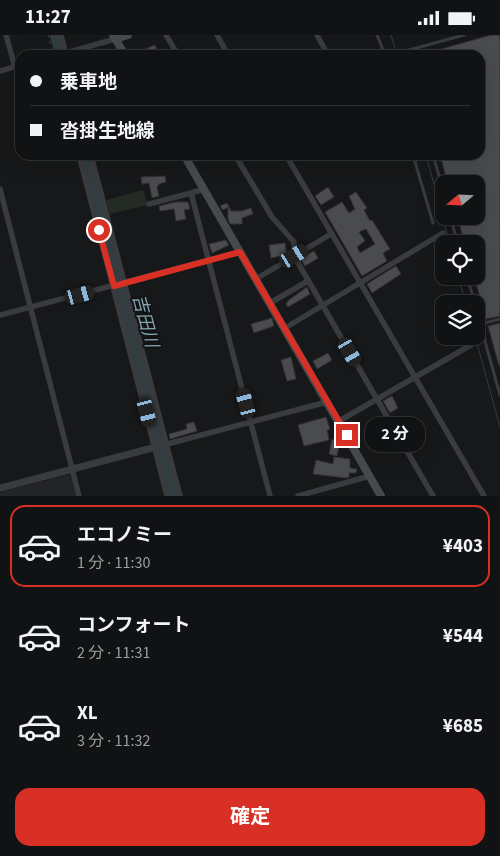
<!DOCTYPE html>
<html lang="ja">
<head>
<meta charset="utf-8">
<style>
	body { margin:0; font-family:"Source Sans 3","Noto Sans JP",sans-serif; background:#1a1b1c; color:#f1f3f6; height:100vh; display:flex; flex-direction:column; font-size:19px; white-space:nowrap }
	* { box-sizing:border-box; margin:0 }
	p { font-size:16px; color:#9c9ea0 }
	.icon { flex:none; width:28px; height:28px; fill:none; stroke:currentColor; stroke-width:2; stroke-linecap:round; stroke-linejoin:round }
	.map { position:relative; height:461px; overflow:hidden }
	.sheet { display:flex; flex-direction:column; background:#111213; flex:1 }
	.sheet>* { flex:none }
	.hud { position:absolute; left:15px; top:15px; width:470px; height:110px; border-radius:15px; box-shadow:0 5px 20px #0002,0 0 0 1px #303233; display:grid; align-content:center; height:110px; padding:0 15px; background:#111213 }
	.needle { width:32px; rotate:251deg }
	.controls { position:absolute; left:435px; top:140px; display:grid; gap:10px }
	.controls a { display:grid; place-items:center; width:50px; height:50px; border-radius:10px; background:#111213; box-shadow:0 5px 20px #0002,0 0 0 1px #303233; font-size:25px }
	.end { position:absolute; width:22px; height:22px; margin:-11px; border:6px solid #d93025; background:#fff; box-shadow:0 0 0 2px #fff }
	.from { border-radius:50% }
	.bubble { position:absolute; height:35px; border-radius:15px; background:#111213; box-shadow:0 5px 20px #0002,0 0 0 1px #303233; font-size:16px; font-weight:700; line-height:35px; text-align:center }
	.car { position:absolute; width:15px; height:30px; margin:-15px -8px; border-radius:6px; box-shadow:0 0 4px 1px #0007; background:linear-gradient(#222 24%,#8ab4d8 0 40%,#222 0 76%,#8ab4d8 0 86%,#222 0) }
	.hud b { display:flex; align-items:center; gap:18px; height:48px; font-size:19px }
	.hud b+b { border-top:1px solid #303233 }
	.hud i { width:12px; height:12px; background:#f1f3f6 }
	ul { padding:9px 0 0; list-style:none }
	li { display:flex; align-items:center; gap:15px; height:82px; margin:0 10px 8px; padding:0 5px; border:2px solid transparent; border-radius:15px }
	li div { flex:1 }
	li b { display:block; font-size:19px }
	li em { font-style:normal; font-weight:700 }
	li.current { border-color:#d93025 }
	li>.icon { width:45px; height:45px; stroke-width:1.5 }
	.action { display:flex; gap:10px; margin-top:auto; padding:10px 15px }
	.action a { flex:1; height:58px; border-radius:15px; background:#d93025; color:#fff; font-size:20px; font-weight:700; line-height:58px; text-align:center }
	.status { display:flex; justify-content:space-between; align-items:center; height:35px; padding:0 25px; background:#111213; direction:ltr }
	.status svg { height:14px; fill:currentColor }
	.map>svg:first-child { display:block }
	.built { fill:#232426 }
	.green { fill:#242b24 }
	.lines { fill:none; stroke-linecap:round; stroke-linejoin:round }
	.stream { stroke:#323d41; stroke-width:1 }
	.river { stroke:#323d41; stroke-width:9 }
	.building { fill:#494b4e; stroke:#323235; fill-rule:evenodd }
	.path { stroke:#3f4244; stroke-width:1; stroke-dasharray:2.5 4; stroke-linecap:butt }
	.service { stroke:#393b3e; stroke-width:3 }
	.minor { stroke:#393b3e; stroke-width:5.5 }
	.tertiary { stroke:#393b3e; stroke-width:7 }
	.secondary { stroke:#474a4d; stroke-width:8 }
	.route { stroke:#d93025; stroke-width:6 }
	.labels { text-anchor:middle; dominant-baseline:central; stroke-width:4; stroke-linejoin:round; paint-order:stroke }
	.water-label { font-size:18px; font-style:italic; fill:#86a4ae; stroke:#121314 }
</style>
</head>
<body>
<div class="status"><b>11:27</b><svg viewBox="0 0 49 12"><path d="M0 12V9h3v3zM5 12V6h3v6zM10 12V3h3v9zM15 12V0h3v12zM26 1h20v11H26zM47 4h2v5h-2z"/></svg></div>
<div class="map">
<svg width="500" height="461" viewBox="0 0 500 461">
	<rect width="100%" height="100%" fill="#171819"/>
	<path class="built" d="M70,439L76,461H0V457Z"/>
	<path class="green" d="M143,155L148,170L110,179L106,165Z"/>
	<g class="lines">
		<path class="stream" d="M391,0L397,20
			M426,120L450,209
			M458,241L466,269
			M475,301L500,392"/>
		<path class="river" d="M54,0L60,20
			M85,120L174,461"/>
	</g>
	<path class="building" d="M491,0H500V281L486,284L474,241H476V209H465L457,181H476V149H448L440,120H480V20L424,19Z
		M155,10L159,20H131Z
		M165,141L166,147L159,149L157,152L159,161L152,163L149,148L142,149L141,142Z
		M328,152L334,162L321,170L315,161Z
		M356,157L367,173L364,175L370,186L372,185L390,214L383,218L387,226L362,241L325,177L342,167L349,178L355,174L349,161ZM366,194L375,209L360,218L357,212L365,206L359,197Z
		M176,167H188L190,174L184,175L186,184L176,186L174,174L160,176L159,171Z
		M227,168L231,176H241L251,173L253,179L242,183V189H230L228,184V172L223,175L220,171Z
		M226,205L229,210L212,218L209,209Z
		M285,208L287,220L271,223L269,210Z
		M314,216L318,223L305,231L300,223Z
		M396,231L401,239L372,258L367,249Z
		M307,252L310,259L288,272L286,269L289,265Z
		M272,283L274,291L254,298L251,289Z
		M500,288V330L499,331L488,291Z
		M328,318L332,325L317,334L313,326Z
		M291,322L296,344L287,346L281,325Z
		M392,361L398,373L390,378L383,366Z
		M326,382L330,394L327,395L329,405L304,411L298,390Z
		M194,387L197,396L170,404L169,399L187,394L186,389Z
		M332,404L340,405L337,421L329,419Z
		M334,422L350,424V433L357,434L356,438H349V442L346,443L313,439L316,425L333,429Z"/>
	<g class="lines">
		<path class="path" d="M48,0L53,20"/>
		<path class="service" d="M377,0L385,20
			M402,20L409,15L464,0
			M413,120L433,188
			M433,120L444,158
			M450,181L458,209
			M467,241L475,269
			M476,274L500,360
			M481,289L500,284"/>
		<path class="minor" d="M6,0L15,32
			M61,0L66,20
			M166,0L178,20
			M217,0L228,20
			M317,0L328,20
			M59,20L115,4
			M0,36L20,30
			M79,120L167,461
			M91,120L180,461
			M235,120L272,182L294,207V221L433,461
			M286,120L484,461
			M187,125L196,120
			M0,154L79,461
			M204,154L191,158L270,461
			M149,169L191,158
			M256,244L331,199
			M270,268L308,246
			M0,280L240,217
			M285,293L443,198
			M339,386L471,310
			M156,412L327,367
			M298,461L370,441"/>
		<path class="tertiary" d="M0,453L156,412"/>
		<path class="secondary" d="M113,0L125,20
			M115,4L128,0
			M184,120L381,461"/>
	</g>
	<g class="lines">
		<path class="route" d="M99,195L114,251L240,217L347,400"/>
	</g>
	<g class="labels">
		<g class="water-label">
			<text transform="translate(145 286) rotate(75)">吉田川</text>
		</g>
	</g>
</svg>
<div class="controls">
<a><svg class="needle" viewBox="-14 -14 28 28"><path d="M0-13l5 13h-10z" fill="#e53935"/><path d="M0 13l5-13h-10z" fill="#9c9ea0"/></svg></a>
<a><svg class="icon" aria-label="locate" viewBox="0 0 24 24"><circle cx="12" cy="12" r="6"/><path d="M12 2v4M12 18v4M2 12h4M18 12h4"/></svg></a>
<a><svg class="icon" aria-label="layers" viewBox="0 0 24 24"><path d="M12 4l9 5-9 5-9-5zM3 14l9 5 9-5"/></svg></a>
</div>
<i class="end from" style="left:99px;top:195px"></i>
<i class="end" style="left:347px;top:400px"></i>
<div class="bubble" style="left:365px;top:382px;width:60px">2 分</div>
<i class="car" style="left:294px;top:221px;rotate:59deg"></i>
<i class="car" style="left:80px;top:260px;rotate:75deg"></i>
<i class="car" style="left:350px;top:317px;rotate:150deg"></i>
<i class="car" style="left:246px;top:368px;rotate:345deg"></i>
<i class="car" style="left:147px;top:377px;rotate:166deg"></i>
<div class="hud">
<b><i class="from"></i>乗車地</b>
<b><i></i>沓掛生地線</b>
</div>
</div>
<section class="sheet">
<ul>
<li class="current"><svg class="icon" aria-label="car" viewBox="0 0 24 24"><path d="M5 17H2v-5l4-1 3-4h7l3 4 3 1v5h-3M9 17h6M6 11h13"/><circle cx="7" cy="17" r="2"/><circle cx="17" cy="17" r="2"/></svg><div><b>エコノミー</b><p>1 分 · 11:30</p></div><em>¥403</em></li>
<li><svg class="icon" aria-label="car" viewBox="0 0 24 24"><path d="M5 17H2v-5l4-1 3-4h7l3 4 3 1v5h-3M9 17h6M6 11h13"/><circle cx="7" cy="17" r="2"/><circle cx="17" cy="17" r="2"/></svg><div><b>コンフォート</b><p>2 分 · 11:31</p></div><em>¥544</em></li>
<li><svg class="icon" aria-label="car" viewBox="0 0 24 24"><path d="M5 17H2v-5l4-1 3-4h7l3 4 3 1v5h-3M9 17h6M6 11h13"/><circle cx="7" cy="17" r="2"/><circle cx="17" cy="17" r="2"/></svg><div><b>XL</b><p>3 分 · 11:32</p></div><em>¥685</em></li>
</ul>
<div class="action"><a>確定</a></div>
</section>
</body>
</html>
